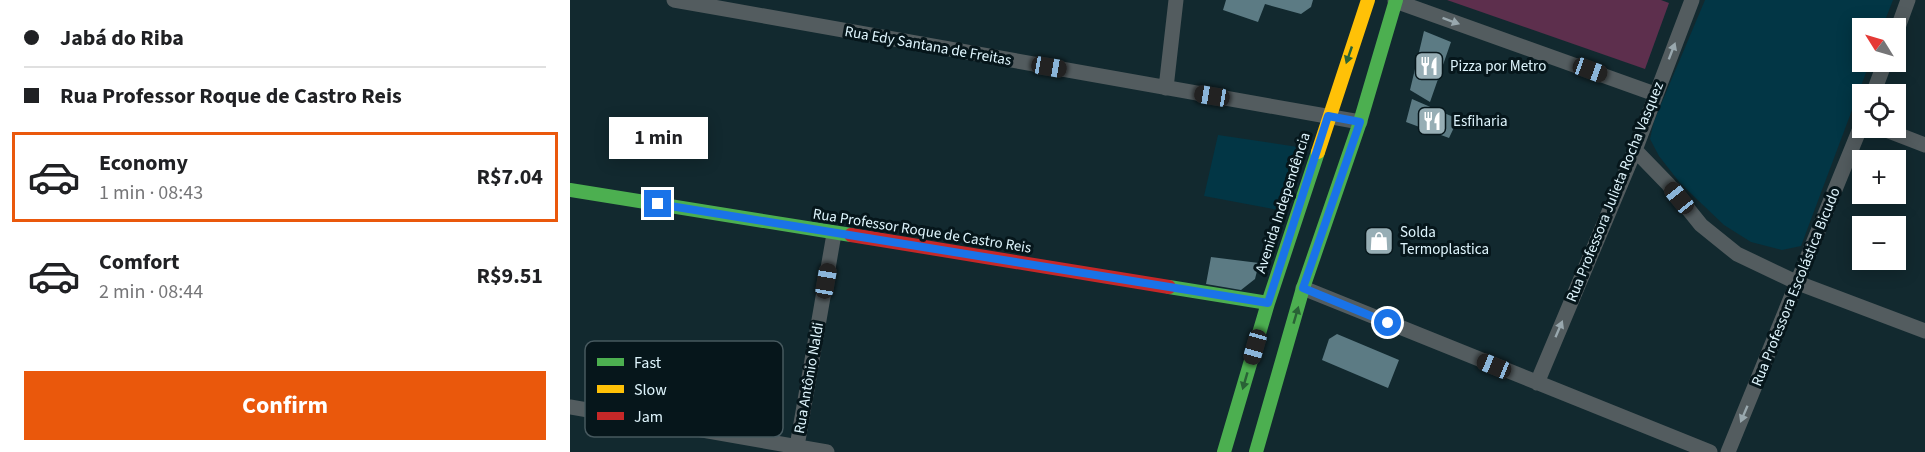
<!DOCTYPE html>
<html lang="en">
<head>
<meta charset="utf-8">
<style>
	body { margin:0; font-family:"Source Sans 3",sans-serif; background:#f2f2f2; color:#202124; height:100vh; display:flex; flex-direction:column; font-size:22px; white-space:nowrap }
	* { box-sizing:border-box; margin:0 }
	p { font-size:20px; color:#757577 }
	.icon { flex:none; width:33px; height:33px; fill:none; stroke:currentColor; stroke-width:2; stroke-linecap:round; stroke-linejoin:round }
	.map { position:relative; flex:1; overflow:hidden }
	.details { display:flex; flex-direction:column; background:#fff; width:570px }
	.details>* { flex:none }
	.guide { display:grid; align-content:center; height:132px; padding:0 24px; background:#fff }
	.needle { width:39px; rotate:307deg }
	.fabs { position:absolute; left:1282px; top:18px; display:grid; gap:12px }
	.fabs a { display:grid; place-items:center; width:54px; height:54px; border-radius:0px; background:#fff; box-shadow:0 3px 15px #0003; font-size:30px }
	.end { position:absolute; width:27px; height:27px; margin:-14px; border:8px solid #1a73e8; background:#fff; box-shadow:0 0 0 3px #fff }
	.from { border-radius:50% }
	.bubble { position:absolute; height:42px; border-radius:0px; background:#fff; box-shadow:0 3px 15px #0003; font-size:20px; font-weight:700; line-height:42px; text-align:center }
	.car { position:absolute; width:18px; height:36px; margin:-18px -9px; border-radius:8px; box-shadow:0 0 4px 2px #0007; background:linear-gradient(#222 24%,#8ab4d8 0 40%,#222 0 76%,#8ab4d8 0 86%,#222 0) }
	.guide b { display:flex; align-items:center; gap:21px; height:57px; font-size:22px }
	.guide b+b { border-top:2px solid #e0e0e0 }
	.guide i { width:15px; height:15px; background:#202124 }
	ul { padding:0; list-style:none }
	li { display:flex; align-items:center; gap:18px; height:90px; margin:0 12px 9px; padding:0 12px; border:3px solid transparent; border-radius:0px }
	li div { flex:1 }
	li b { display:block; font-size:22px }
	li em { font-style:normal; font-weight:700 }
	li.selected { border-color:#ea580c }
	li>.icon { width:54px; height:54px; stroke-width:1.5 }
	.action { display:flex; gap:12px; margin-top:auto; padding:12px 24px }
	.action a { flex:1; height:69px; border-radius:0px; background:#ea580c; color:#fff; font-size:24px; font-weight:700; line-height:69px; text-align:center }
	main { display:flex; flex:1; min-height:0 }
	.map>svg:first-child { display:block }
	.built { fill:#023645 }
	.green { fill:#5d2f4d }
	.building { fill:#5c7b84 }
	.lines { fill:none; stroke-linecap:round; stroke-linejoin:round }
	.street { stroke:#535c5f; stroke-width:15 }
	.fast { stroke:#4caf50; stroke-width:14 }
	.slow { stroke:#ffc107; stroke-width:14 }
	.jam { stroke:#c62828; stroke-width:14 }
	.oneway { fill:#99a8ae }
	.oneway2 { fill:#296236 }
	.route { stroke:#1a73e8; stroke-width:8 }
	.labels { text-anchor:middle; dominant-baseline:central; stroke-width:6; stroke-linejoin:round; paint-order:stroke }
	.street-label { font-size:15px; fill:#dff5fd; stroke:#06161b }
	.poi-label { font-size:15px; fill:#dff5fd; stroke:#06161b; text-anchor:start }
	.key { fill:#06161b; stroke:#47595f; stroke-width:1.5 }
	.key-label { font-size:16px; fill:#dff5fd }
</style>
</head>
<body>
<main>
<section class="details">
<div class="guide">
<b><i class="from"></i>Jabá do Riba</b>
<b><i></i>Rua Professor Roque de Castro Reis</b>
</div>
<ul>
<li class="selected"><svg class="icon" aria-label="car" viewBox="0 0 24 24"><path d="M5 17H2v-5l4-1 3-4h7l3 4 3 1v5h-3M9 17h6M6 11h13"/><circle cx="7" cy="17" r="2"/><circle cx="17" cy="17" r="2"/></svg><div><b>Economy</b><p>1 min · 08:43</p></div><em>R$7.04</em></li>
<li><svg class="icon" aria-label="car" viewBox="0 0 24 24"><path d="M5 17H2v-5l4-1 3-4h7l3 4 3 1v5h-3M9 17h6M6 11h13"/><circle cx="7" cy="17" r="2"/><circle cx="17" cy="17" r="2"/></svg><div><b>Comfort</b><p>2 min · 08:44</p></div><em>R$9.51</em></li>
</ul>
<div class="action"><a>Confirm</a></div>
</section>
<div class="map">
<svg width="1355" height="452" viewBox="0 0 1355 452">
	<rect width="100%" height="100%" fill="#12292f"/>
	<path class="built" d="M1135,0H1323L1312,28H1293V62H1300L1231,246L1212,250L1181,242L1154,225L1110,183L1089,156L1080,139L1084,121Z
		M648,135L728,147L708,210L634,196Z"/>
	<path class="green" d="M877,0H1091L1099,3L1075,69Z"/>
	<path class="building" d="M656,0H743L741,7L731,14L695,4L688,22L653,10Z
		M854,31L881,42L860,102L840,90Z
		M842,99L888,119L879,138L836,122Z
		M641,257L689,263L685,279L671,290L636,284Z
		M767,334L829,360L818,388L752,360L759,339Z"/>
	<g class="lines">
		<path class="street" d="M104,0L790,122
			M825,1L1085,94
			M1326,33L1338,0
			M596,88L606,0
			M1303,94L1315,62
			M1311,128L1355,145
			M1065,150L1098,184L1131,225L1167,254L1228,283L1355,331
			M733,288L1140,452
			M967,383L1065,150L1122,0
			M0,407L257,452
			M226,452L264,234
			M1158,452L1293,121"/>
		<path class="fast" d="M0,190L281,235
			M599,287L698,303
			M654,452L698,303L748,152
			M686,452L733,288L790,122L826,0"/>
		<path class="slow" d="M748,152L798,0"/>
		<path class="jam" d="M281,235L599,287"/>
	</g>
	<defs><path id="oneway-solid" d="M-6-.8H1V-3.2L6.5 0L1 3.2V.8H-6Z" transform="scale(1.5)"/></defs>
	<g class="oneway">
		<use href="#oneway-solid" transform="translate(881 21) rotate(20)"/>
		<use href="#oneway-solid" transform="translate(1102 51) rotate(-69)"/>
		<use href="#oneway-solid" transform="translate(989 329) rotate(-67)"/>
		<use href="#oneway-solid" transform="translate(1174 414) rotate(113)"/>
	</g>
	<g class="oneway2">
		<use href="#oneway-solid" transform="translate(779 55) rotate(109)"/>
		<use href="#oneway-solid" transform="translate(726 315) rotate(-74)"/>
		<use href="#oneway-solid" transform="translate(675 381) rotate(106)"/>
	</g>
	<g class="lines">
		<path class="route" d="M88,204L698,303L758,116L790,122L733,288L818,323"/>
	</g>
	<defs>
		<g id="restaurant-square" transform="scale(1.5)"><rect x="-9" y="-9" width="18" height="18" rx="4" fill="#97aeb5" stroke="#06161b"/><path d="M-5-6h1v4h1v-4h1v4h1v-4h1v5L-1.5 .5V6h-2V.5L-5-1ZM5-6V6H3V1.5H1.5Q1.5-4 5-6Z" fill="#fff"/></g>
		<g id="shop-square" transform="scale(1.5)"><rect x="-9" y="-9" width="18" height="18" rx="4" fill="#97aeb5" stroke="#06161b"/><path d="M-5-2.5h2.3a2.7 3.5 0 0 1 5.4 0H5L5.5 6h-11ZM-1.5-2.5h3a1.5 2.3 0 0 0-3 0Z" fill="#fff"/></g>
	</defs>
	<g fill-rule="evenodd">
		<use href="#restaurant-square" x="859" y="66"/>
		<use href="#restaurant-square" x="862" y="121"/>
		<use href="#shop-square" x="809" y="241"/>
	</g>
	<g class="labels">
		<g class="street-label">
			<text transform="translate(358 46) rotate(10)">Rua Edy Santana de Freitas</text>
			<text transform="translate(1045 192) rotate(-68)">Rua Professora Julieta Rocha Vasquez</text>
			<text transform="translate(713 203) rotate(-72)">Avenida Independência</text>
			<text transform="translate(352 231) rotate(9)">Rua Professor Roque de Castro Reis</text>
			<text transform="translate(1226 287) rotate(-68)">Rua Professora Escolástica Bicudo</text>
			<text transform="translate(239 378) rotate(-80)">Rua Antônio Naldi</text>
		</g>
		<g class="poi-label">
			<text x="880" y="66">Pizza por Metro</text>
			<text x="883" y="121">Esfiharia</text>
			<text x="830" y="232">Solda<tspan x="830" dy="17">Termoplastica</tspan></text>
		</g>
	</g>
	<rect x="15" y="341" width="198" height="96" rx="9" class="key"/>
	<rect x="27" y="358" width="27" height="8" fill="#4caf50"/>
	<rect x="27" y="385" width="27" height="8" fill="#ffc107"/>
	<rect x="27" y="412" width="27" height="8" fill="#c62828"/>
	<g class="key-label">
		<text x="64" y="368">Fast</text>
		<text x="64" y="395">Slow</text>
		<text x="64" y="422">Jam</text>
	</g>
</svg>
<div class="fabs">
<a><svg class="needle" viewBox="-14 -14 28 28"><path d="M0-13l5 13h-10z" fill="#e53935"/><path d="M0 13l5-13h-10z" fill="#757577"/></svg></a>
<a><svg class="icon" aria-label="locate" viewBox="0 0 24 24"><circle cx="12" cy="12" r="6"/><path d="M12 2v4M12 18v4M2 12h4M18 12h4"/></svg></a>
<a>+</a>
<a>−</a>
</div>
<i class="end from" style="left:818px;top:323px"></i>
<i class="end" style="left:88px;top:204px"></i>
<div class="bubble" style="left:39px;top:117px;width:99px">1 min</div>
<i class="car" style="left:479px;top:67px;rotate:100deg"></i>
<i class="car" style="left:1020px;top:70px;rotate:110deg"></i>
<i class="car" style="left:642px;top:96px;rotate:280deg"></i>
<i class="car" style="left:1109px;top:198px;rotate:321deg"></i>
<i class="car" style="left:256px;top:281px;rotate:10deg"></i>
<i class="car" style="left:685px;top:347px;rotate:196deg"></i>
<i class="car" style="left:924px;top:366px;rotate:292deg"></i>
</div>
</main>
</body>
</html>
